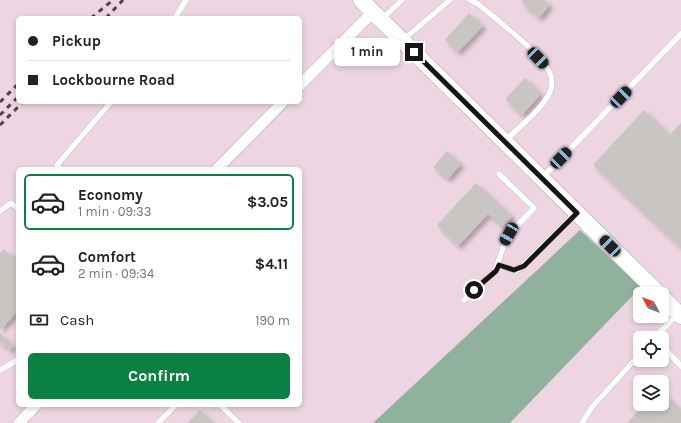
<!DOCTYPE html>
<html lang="en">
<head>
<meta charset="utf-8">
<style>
	body { margin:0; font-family:Karla,sans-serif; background:#f6f6f6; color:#222; height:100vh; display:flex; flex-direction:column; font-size:15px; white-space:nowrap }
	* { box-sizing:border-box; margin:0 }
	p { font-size:13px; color:#767676 }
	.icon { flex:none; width:22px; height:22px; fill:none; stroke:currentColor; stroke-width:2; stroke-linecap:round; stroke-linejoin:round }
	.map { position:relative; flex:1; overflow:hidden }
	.panel { position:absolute; left:16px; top:167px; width:286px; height:240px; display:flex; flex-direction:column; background:#fff; border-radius:6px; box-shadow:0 2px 6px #0003 }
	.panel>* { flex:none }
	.banner { position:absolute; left:16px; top:16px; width:286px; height:88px; border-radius:6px; box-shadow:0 2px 6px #0003; display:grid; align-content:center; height:88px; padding:0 12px; background:#fff }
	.needle { width:26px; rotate:311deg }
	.buttons { position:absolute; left:633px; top:287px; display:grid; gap:8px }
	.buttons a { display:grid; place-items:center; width:36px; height:36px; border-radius:6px; background:#fff; box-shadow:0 2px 6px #0003; font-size:20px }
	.end { position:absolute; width:18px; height:18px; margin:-9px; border:5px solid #171515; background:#fff; box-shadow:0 0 0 2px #fff }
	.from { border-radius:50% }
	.bubble { position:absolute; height:28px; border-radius:6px; background:#fff; box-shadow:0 2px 6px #0003; font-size:13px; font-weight:700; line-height:28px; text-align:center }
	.car { position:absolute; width:12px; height:24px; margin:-12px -6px; border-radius:5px; box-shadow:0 0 3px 1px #0007; background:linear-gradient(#222 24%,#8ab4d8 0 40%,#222 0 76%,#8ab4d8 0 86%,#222 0) }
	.banner b { display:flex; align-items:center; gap:14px; height:38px; font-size:15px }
	.banner b+b { border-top:1px solid #e0e0e0 }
	.banner i { width:10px; height:10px; background:#222 }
	ul { padding:7px 0 0; list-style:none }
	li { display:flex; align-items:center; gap:12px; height:56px; margin:0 8px 6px; padding:0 4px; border:2px solid transparent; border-radius:6px }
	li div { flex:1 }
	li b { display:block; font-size:15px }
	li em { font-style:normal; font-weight:700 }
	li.current { border-color:#0b8043 }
	li>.icon { width:36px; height:36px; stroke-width:1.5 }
	.pay { display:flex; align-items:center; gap:10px; height:44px; padding:0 12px; font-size:15px }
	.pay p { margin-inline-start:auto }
	.cta { display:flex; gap:8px; margin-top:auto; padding:8px 12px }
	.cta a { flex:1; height:46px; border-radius:6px; background:#0b8043; color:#fff; font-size:16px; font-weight:700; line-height:46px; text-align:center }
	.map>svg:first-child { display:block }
	.industrial { fill:#edd6e2; fill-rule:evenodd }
	.forest { fill:#91b19f }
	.building { fill:#c8c5c3; filter:url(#shadow) }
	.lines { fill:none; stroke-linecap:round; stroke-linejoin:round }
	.lane-casing { stroke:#a9a6a4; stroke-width:6 }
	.street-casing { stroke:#a9a6a4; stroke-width:12 }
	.secondary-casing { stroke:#a9a6a4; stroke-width:17 }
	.lane { stroke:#fff; stroke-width:5.5 }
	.street { stroke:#fff; stroke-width:11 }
	.secondary { stroke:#fff; stroke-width:16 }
	.rail { stroke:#4a4747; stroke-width:3; stroke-dasharray:5 5; stroke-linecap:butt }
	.route { stroke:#171515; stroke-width:5 }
</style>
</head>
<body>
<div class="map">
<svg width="681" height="423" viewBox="0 0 681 423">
	<defs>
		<filter id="shadow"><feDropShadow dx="3.5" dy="3.5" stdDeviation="2" flood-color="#0004"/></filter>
	</defs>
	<rect width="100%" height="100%" fill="#eae6e5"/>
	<path class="industrial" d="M0,0H681V423H510L641,287L580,230L373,423H0ZM18,18H300V102H18ZM18,169H300V405H18ZM640,294H662V316H640ZM640,338H662V360H640ZM640,382H662V404H640Z"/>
	<path class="forest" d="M580,230L641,287L510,423H373Z"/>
	<path class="building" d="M523,0H544L550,5L539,18L521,2Z
		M469,13L483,26L458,52L445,40Z
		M525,78L541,94L522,115L505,99Z
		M644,110L670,135L681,123V248L593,165Z
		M447,151L461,164L448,179L433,167Z
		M476,183L512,216L502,227L488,214L458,246L437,225Z
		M4,249L13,258L18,252V311L0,330V253Z
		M0,333L14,346L10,350L2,343L0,346Z
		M662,392L681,410V423H627L645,404H662Z
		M200,410L214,423H187Z"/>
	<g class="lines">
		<g class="lane-casing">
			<path id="lane" d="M470,0L478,4C496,19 539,52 549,71C552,77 553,85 550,92C541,111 520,126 505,141
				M175,18L186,0
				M383,18L402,0
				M404,39L450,0
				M61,169L57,165L111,102
				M543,177L681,34
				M0,211L11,203L18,209
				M499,265L514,270H518L575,214
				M464,300L495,271L505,242L509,234L534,208L499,174
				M654,338L677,315
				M662,346L681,366
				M0,370L18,360
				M220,405L239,423
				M158,423L176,405
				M582,423L592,407L640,354"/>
		</g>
		<g class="street-casing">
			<path id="street" d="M300,85L373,12
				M217,169L283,102
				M19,423L36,405"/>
		</g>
		<g class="secondary-casing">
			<path id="secondary" d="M361,0L659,294
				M662,297L681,316"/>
		</g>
		<use href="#lane" class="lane"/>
		<use href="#street" class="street"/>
		<use href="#secondary" class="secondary"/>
		<path class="rail" d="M91,18L113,0
			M106,18L123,0
			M0,102L18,84
			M0,115L18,97
			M0,125L23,102"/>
	</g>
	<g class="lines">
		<path class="route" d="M414,52L577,213L524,266L514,270L499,265L496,271L474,290"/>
	</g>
</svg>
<div class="buttons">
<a><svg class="needle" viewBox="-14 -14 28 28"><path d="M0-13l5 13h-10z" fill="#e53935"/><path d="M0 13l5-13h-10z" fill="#767676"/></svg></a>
<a><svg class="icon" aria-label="locate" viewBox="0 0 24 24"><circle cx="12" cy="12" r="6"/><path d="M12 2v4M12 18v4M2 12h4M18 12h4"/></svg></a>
<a><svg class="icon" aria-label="layers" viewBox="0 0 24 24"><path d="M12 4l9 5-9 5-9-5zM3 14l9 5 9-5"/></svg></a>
</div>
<i class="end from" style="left:474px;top:290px"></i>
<i class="end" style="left:414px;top:52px"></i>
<div class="bubble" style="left:334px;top:38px;width:66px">1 min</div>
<i class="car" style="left:538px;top:58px;rotate:136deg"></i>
<i class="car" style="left:621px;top:97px;rotate:44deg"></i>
<i class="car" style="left:561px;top:158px;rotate:44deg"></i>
<i class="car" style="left:509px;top:234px;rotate:210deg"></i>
<i class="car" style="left:610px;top:246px;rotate:315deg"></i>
<div class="banner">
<b><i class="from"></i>Pickup</b>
<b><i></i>Lockbourne Road</b>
</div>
<section class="panel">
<ul>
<li class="current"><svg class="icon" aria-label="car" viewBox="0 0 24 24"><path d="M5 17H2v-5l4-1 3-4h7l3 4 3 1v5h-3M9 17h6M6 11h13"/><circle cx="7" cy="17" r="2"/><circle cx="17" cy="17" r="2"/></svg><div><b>Economy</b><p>1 min · 09:33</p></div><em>$3.05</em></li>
<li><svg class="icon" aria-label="car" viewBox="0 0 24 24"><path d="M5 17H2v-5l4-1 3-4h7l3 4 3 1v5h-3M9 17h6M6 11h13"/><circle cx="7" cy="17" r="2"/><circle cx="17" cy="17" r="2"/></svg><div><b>Comfort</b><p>2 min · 09:34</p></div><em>$4.11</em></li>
</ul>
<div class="pay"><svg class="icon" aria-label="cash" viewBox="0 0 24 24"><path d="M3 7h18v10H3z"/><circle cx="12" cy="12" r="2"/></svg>Cash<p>190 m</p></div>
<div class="cta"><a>Confirm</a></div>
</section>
</div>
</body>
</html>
